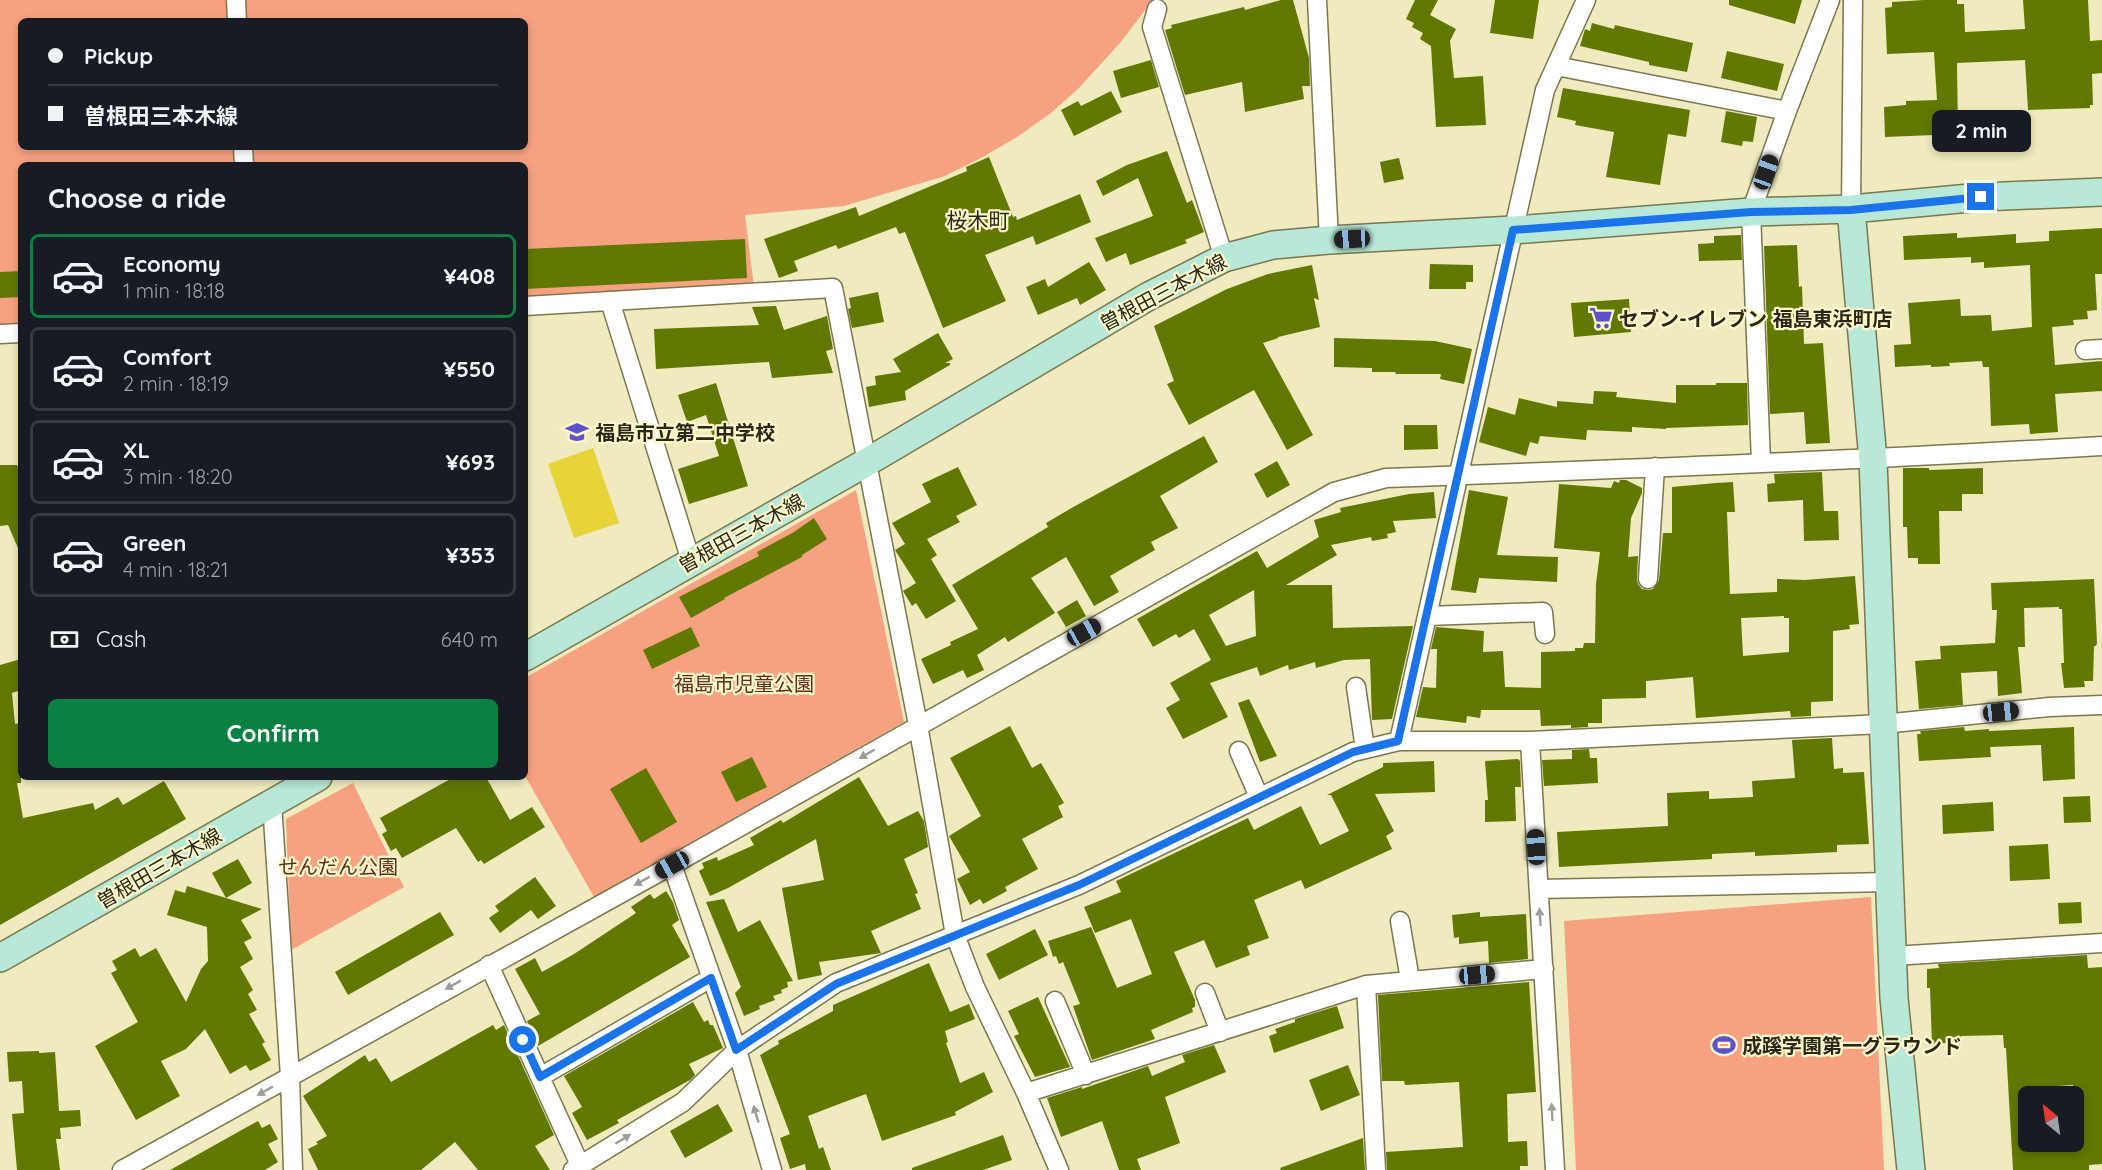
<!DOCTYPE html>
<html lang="en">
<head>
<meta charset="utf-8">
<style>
	body { margin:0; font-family:Quicksand,"Noto Sans JP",sans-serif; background:#242831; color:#f1f3f6; height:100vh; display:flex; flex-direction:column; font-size:22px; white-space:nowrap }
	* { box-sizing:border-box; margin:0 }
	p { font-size:20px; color:#9ea1a6 }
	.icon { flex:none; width:33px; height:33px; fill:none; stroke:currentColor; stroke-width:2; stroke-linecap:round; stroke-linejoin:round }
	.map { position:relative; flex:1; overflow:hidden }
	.drawer { position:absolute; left:18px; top:162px; width:510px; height:618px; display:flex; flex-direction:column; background:#171b24; border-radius:9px; box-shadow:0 3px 9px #0003 }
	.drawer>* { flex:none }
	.banner { position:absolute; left:18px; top:18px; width:510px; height:132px; border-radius:9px; box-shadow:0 3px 9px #0003; display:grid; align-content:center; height:132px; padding:0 30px; background:#171b24 }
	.needle { width:39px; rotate:331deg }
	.tools { position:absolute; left:2018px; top:1086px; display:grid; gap:12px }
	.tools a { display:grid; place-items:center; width:66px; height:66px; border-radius:9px; background:#171b24; box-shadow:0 3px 9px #0003; font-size:30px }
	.end { position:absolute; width:27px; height:27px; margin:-14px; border:8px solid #1a73e8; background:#fff; box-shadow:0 0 0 3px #fff }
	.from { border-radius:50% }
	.bubble { position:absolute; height:42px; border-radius:9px; background:#171b24; box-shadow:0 3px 9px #0003; font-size:20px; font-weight:700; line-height:42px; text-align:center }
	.car { position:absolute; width:18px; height:36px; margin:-18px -9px; border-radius:8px; box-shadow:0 0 4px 2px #0007; background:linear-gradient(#222 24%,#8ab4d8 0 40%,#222 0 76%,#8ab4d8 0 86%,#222 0) }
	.banner b { display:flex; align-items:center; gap:21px; height:57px; font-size:22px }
	.banner b+b { border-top:2px solid #363941 }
	.banner i { width:15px; height:15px; background:#f1f3f6 }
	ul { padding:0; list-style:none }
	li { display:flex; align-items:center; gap:18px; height:84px; margin:0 12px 9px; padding:0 18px; border:3px solid #363941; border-radius:9px }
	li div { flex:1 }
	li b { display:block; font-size:22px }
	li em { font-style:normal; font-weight:700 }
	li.selected { border-color:#0b8043 }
	li>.icon { width:54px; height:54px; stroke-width:1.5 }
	h2 { padding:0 30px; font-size:27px; line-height:72px }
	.pay { display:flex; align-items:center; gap:15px; height:66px; padding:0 30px; font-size:22px }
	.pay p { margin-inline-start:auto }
	.cta { display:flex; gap:12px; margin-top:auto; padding:12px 30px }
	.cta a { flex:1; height:69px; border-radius:9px; background:#0b8043; color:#fff; font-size:24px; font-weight:700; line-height:69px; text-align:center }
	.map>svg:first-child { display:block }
	.green { fill:#f6a281; fill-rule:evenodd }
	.water { fill:#e6d439 }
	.building { fill:#617900; fill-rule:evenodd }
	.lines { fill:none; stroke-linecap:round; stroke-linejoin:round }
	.street-casing { stroke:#7b774e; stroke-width:21 }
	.secondary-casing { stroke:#7b774e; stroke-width:30 }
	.street { stroke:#fff; stroke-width:18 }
	.secondary { stroke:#b7e8d8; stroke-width:27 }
	.oneway { fill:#9f9e96 }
	.route { stroke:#1a73e8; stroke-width:8 }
	.labels { text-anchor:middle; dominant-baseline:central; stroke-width:4.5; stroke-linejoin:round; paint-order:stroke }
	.street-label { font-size:20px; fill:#292716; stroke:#fdf8cb }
	.poi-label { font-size:20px; font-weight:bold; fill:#292716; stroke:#fdf8cb; text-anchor:start }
	.park-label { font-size:20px; fill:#5e2e19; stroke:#fdf8cb }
	.neighbourhood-label { font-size:21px; fill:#292716; stroke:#fdf8cb }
</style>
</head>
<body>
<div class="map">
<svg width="2102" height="1170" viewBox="0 0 2102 1170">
	<rect width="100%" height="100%" fill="#efebbe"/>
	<path class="green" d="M0,0H1153L1120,43L1078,89L1051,113L1017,137L981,158L945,176L844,206L745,215L754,287L525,298V165H21V324L0,325ZM21,21H525V147H21Z
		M856,490L904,722L594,897L525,776V678Z
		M353,783L404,887L291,950L286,819Z
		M1871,897L1884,1170H1576L1564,921Z"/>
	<path class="water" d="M593,448L619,523L574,538L548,464Z"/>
	<path class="building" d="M1281,0H1293L1309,58L1310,86H1302L1304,99L1245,112L1242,82L1185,95L1165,30L1172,28L1171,25L1244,7L1245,10Z
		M1415,0H1438L1430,15L1456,29L1450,41L1454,78L1483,76L1486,125L1436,127L1431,46L1420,39L1423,33L1412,27L1414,23L1406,19Z
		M1495,0H1539L1533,39L1490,33Z
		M1729,0H1802L1795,24L1729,5Z
		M1924,0H1957V4H1964L1965,32L2025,29L2023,0H2088L2090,41L2102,40V73L2092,74L2093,105H2090V108L2028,110L2025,60L1957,63L1958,134L1885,137L1884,107L1906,105V101L1937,100L1934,52L1887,54L1885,8L1892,7V2Z
		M1592,23L1614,29L1615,25L1693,43L1687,72L1649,65V62L1580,46L1585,29L1590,31Z
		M1727,51L1784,64L1777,91L1721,78Z
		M1151,60L1159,87L1121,98L1113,71Z
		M1563,88L1690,110L1686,137L1668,134L1660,185L1606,177L1614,132L1575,125L1576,121L1557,117Z
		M1111,91L1122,112L1074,136L1061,110L1078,101L1081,106Z
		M1726,111L1757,117L1753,142L1743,141L1742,146L1721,142Z
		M1167,151L1187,203L1192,200L1204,232L1185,240L1187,243L1130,265L1126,253L1106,262L1095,238L1153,216L1138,178L1103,196L1096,181L1127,165Z
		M989,157L1013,217L1016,216L1017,220L1080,194L1091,222L1036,245L1033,236L985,255L1006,301L943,328L905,232L899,234L896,227L838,249L836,245L794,261L798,271L779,278L764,239L856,207L859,216L967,171L966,167Z
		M1399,158L1404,179L1384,183L1380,162Z
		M2102,228V274H2095L2097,310L2087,311L2088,319L2073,320L2074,325L2052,327L2055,365L2102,361V391L2055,394L2058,432L2030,434L2029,424L1991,426L1989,367H1983L1982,361L1949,363L1950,366L1931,367V365L1895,367L1894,345L1911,344L1908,303L1960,299L1961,316L1991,315L1992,331L2032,327L2030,265L1984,268V262L1971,263V257L1904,260L1903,236L1957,233V238L2016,234V243L2049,241V231Z
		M1741,235L1742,260L1699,261L1698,244L1714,243V236Z
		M745,239L747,278L525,289V249Z
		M1797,245L1799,287L1802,286L1804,344L1823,343L1830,443L1806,444L1804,412L1770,414L1764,246Z
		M1089,262L1106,290L1080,305L1077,298L1038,315L1026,287L1045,279L1048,287Z
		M1430,264L1473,265V282H1466V289H1429Z
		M1312,265L1319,300L1314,298L1320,327L1278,337V338L1263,343L1313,435L1287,450L1254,390L1189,425L1167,384L1174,381L1154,326L1227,289L1268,274Z
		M21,271V297L0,298V272Z
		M878,292L884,322L852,328L848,309L851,308L849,298Z
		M1629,299L1631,332L1574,337L1571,303Z
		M776,306L784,330L827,316L833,349L826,351L833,373L772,378L769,362L656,369L654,329L759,325L752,307Z
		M938,333L953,359L945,363H950V365L905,391L906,400L869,407L866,387L876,385L875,376L901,372L893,359Z
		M1334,338L1435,341L1472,349L1464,384L1440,379L1441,374H1396L1395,372H1372V368L1334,367Z
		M716,383L748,486L689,504L678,469L719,456L706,415L687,422L678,395Z
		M1716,383H1747L1748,425L1666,428V429L1632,427V432L1587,430L1586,440L1540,436L1538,444L1530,442L1526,456L1479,442L1488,407L1515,415L1519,398L1557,407V401L1593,404L1594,391L1617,392L1616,397L1676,403V385H1716Z
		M1404,425H1437L1438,449L1404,450Z
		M1204,436L1218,462L1160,496L1178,528L1151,542L1155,550L1110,576L1119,592L1094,606L1066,557L1031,578L1055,613L1008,642L1005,637L977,655L984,670L967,678L963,670L933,684L921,659L951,645L950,642L978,629L952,585L1048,527L1046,523L1075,506Z
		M1277,461L1290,485L1267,498L1254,474Z
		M0,465H17L21,474V555L8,525L0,526Z
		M958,467L977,505L956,516L960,522L927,539L937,555L931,559L956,601L926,619L916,603L912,606L903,591L916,583L895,550L905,544L892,523L931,502L922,484Z
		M1903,468H1929V470L1983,468V494H1962V511H1939L1940,564H1918V558H1908L1907,527H1903Z
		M1822,472L1824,511H1838L1839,540L1804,541L1803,500L1768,502L1767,484L1775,483L1774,474Z
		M1620,480H1626L1642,488V493L1631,518L1628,557L1638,556L1637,579L1638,584L1642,589L1648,590L1653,589L1659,580L1663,533H1672V487L1716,483L1733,482L1735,512H1727L1730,594L1777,592V579L1805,580L1855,576L1859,624L1849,625L1850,629L1833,631V701L1811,702V716L1791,717L1790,711L1696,718L1693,677L1646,681V698L1602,699V723H1588V727L1571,728V725L1541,726L1540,710H1481L1480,718L1467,716L1466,723L1416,717L1423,687L1436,688L1437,649H1431L1436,627L1484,631L1483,652L1503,651L1505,687L1541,688V652L1575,651V648H1583L1584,643H1595L1596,584L1600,552L1554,548L1559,484L1611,488L1614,481L1619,483ZM1784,616V618H1789V652L1743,656L1741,618Z
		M1469,490L1508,497L1497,555L1558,557L1557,582L1479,578L1476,593L1451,590Z
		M1434,492L1436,518L1393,521L1396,532L1387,534L1388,538L1372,541L1371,537L1331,545L1337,555L1286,585H1332L1333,628L1413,626L1392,719L1372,720L1370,659L1344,660L1316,668L1315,662L1289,670L1288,665L1260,676L1257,667L1210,683L1228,717L1183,739L1166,708L1180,700L1170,683L1211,660L1194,629L1179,638L1176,634L1153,647L1137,619L1257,551L1267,568L1319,537L1314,520L1341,512L1340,508L1409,494ZM1254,590L1256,636L1226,646L1209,615Z
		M814,518L827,539L802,555V557L724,598L725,599L691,618L679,597L759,556L757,552L794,532Z
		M2094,579L2097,643L2096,646H2094L2093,681H2084L2085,687L2064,688L2061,663H2064L2062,609H2059V607L2024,608L2025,647H2018L2022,693L1998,696L1997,671L1961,673L1963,705L1919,709L1915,661L1941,659L1940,646L1995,643L1997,610H1992L1991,583Z
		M1077,600L1086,616L1066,627L1057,612Z
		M691,627L700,646L652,669L643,650Z
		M21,659V690L12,693L15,724L21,723V783H17L23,818L93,803L95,810L118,797L123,805L164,781L186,819L0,925V665Z
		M1249,699L1277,756L1260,762L1238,703Z
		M1010,726L1032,768L1041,763L1064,803L1058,806L1063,817L1022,839L1038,869L1005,887L1007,891L983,904L980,899L970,905L957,879L970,872L949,836L981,816L950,758Z
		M1964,727L1965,731L1989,729V731L2074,727L2075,779L2043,781L2041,745L1990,747L1991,757L1919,761L1917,734H1921L1920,731Z
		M1832,738L1834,769L1843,768V773L1864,772L1869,844L1837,845V852L1755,856V852L1712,854V859L1559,867L1557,832L1668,826L1667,793L1709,791V799L1753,797L1752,781L1795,778L1792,740Z
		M1589,749L1590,758H1597L1598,783L1544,786L1542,760L1572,759V750Z
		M752,757L767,787L736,802L721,772Z
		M1518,759L1520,761L1521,787H1515L1516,821L1485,822V800H1488L1485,761Z
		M1434,761L1435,792L1375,794L1394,831L1386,836L1392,849L1305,889L1301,880L1254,900L1269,938L1247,946L1250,955L1216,968L1204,940L1174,952L1195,1000V1007L1192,1008L1193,1012L1151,1030L1155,1039L1092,1060L1073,1006L1080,1004L1063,962L1059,964L1056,956L1053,957L1048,941L1091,927L1117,988L1152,974L1131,919L1095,933L1084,907L1121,892L1116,881L1248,818L1254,830L1301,806L1320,845L1349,831L1331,795H1327L1383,767V763Z
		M646,768L677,822L641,843L610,789Z
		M454,777H486L510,820L532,807L545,827L484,864L481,860L478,862L456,828L402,858L396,848L391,851L382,834L387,831L380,818Z
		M859,777L888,826L918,811L924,821L928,847L904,859L918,893L915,894L921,909L871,931L881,953L819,962L822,975L798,980L782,888L824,880L816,839L728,888L710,896L699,871L704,868L702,863L717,857L718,861L754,845L750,838L781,820L783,823Z
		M2090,796L2091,822L2064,823L2063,797Z
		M1993,802L1994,831L1943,834L1942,805Z
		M2048,844L2050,879L2010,881L2009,846Z
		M238,859L252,883L226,898L212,873Z
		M535,877L556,906L538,919L531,910L500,933L489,918L499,911L495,906Z
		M187,886L262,909L241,920L252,938L244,942L253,959L240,967L253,990L248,994L257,1010L249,1014L265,1042L262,1044L271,1060L250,1071L246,1065L230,1074L205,1029L186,1049L161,1061L180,1096L136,1120L95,1046L138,1022L111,973L117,970L112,961L135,948L140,957L156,948L186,1002L201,969L208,961L207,927L167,915L175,890L185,893Z
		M666,891L673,902L679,920L672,925L690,957L538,1046L527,1021L540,1014L515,969L535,958L542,972L574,954L636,913L631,907L650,894L654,899Z
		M724,899L738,932L760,920L793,981L787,982L788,987L781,990L782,993L773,996L775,1000L759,1006L760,1009L744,1016L735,993L741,987L706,902Z
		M2081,902L2082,923L2059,924L2058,903Z
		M440,912L454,935L348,995L335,972Z
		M1480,912V917L1526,914L1528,959L1489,963L1488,941L1459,944V937L1454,938L1452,915Z
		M1035,929L1048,955L999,980L986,954Z
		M2087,955L2088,968L2102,967V1164L2089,1165V1170H2013L2006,1048H2004L2003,1035L1961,1036V1042L1932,1044L1930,988H1927V969L1939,968L1938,964ZM2073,1085V1150L2033,1152V1143H2028V1088Z
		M929,963L950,1012L969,1004L975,1019L945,1031L948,1042L946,1043L960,1083L984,1072L993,1092L955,1112L956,1115L882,1141L866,1094L839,1104L808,1116L819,1149L823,1147L831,1170H806L805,1164L790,1169L780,1138L790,1134L760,1055L779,1044L778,1041L833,1011V1005Z
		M1529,982L1536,1092L1507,1094L1508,1142L1527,1141L1528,1166H1520V1170H1387L1386,1152L1463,1147L1459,1082L1405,1085L1404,1081H1382L1378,995Z
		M1038,997L1070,1067L1035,1077L1014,1036L1019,1034L1008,1011Z
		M693,1002L704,1022L708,1020L710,1025H713L723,1048L689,1064L695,1075L690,1080L617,1120L619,1123L587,1140L572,1113L582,1107L564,1076Z
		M1337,1006L1344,1028L1274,1053L1269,1036L1277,1033L1275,1029L1295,1022V1019Z
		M493,1025L496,1030L504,1025L554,1135L535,1146L550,1170H478L455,1142L421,1170H318L308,1149L318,1144L316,1142L327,1136L303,1096L365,1055L369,1062L376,1058L391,1082Z
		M1214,1045L1226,1072L1165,1097L1180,1143L1137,1159L1141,1170H1119L1102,1121L1061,1137L1047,1098L1082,1087V1089L1148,1066L1152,1076L1185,1062L1182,1055Z
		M39,1051V1053L55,1052L59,1111L80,1110L81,1126L60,1128L61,1139H56L60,1170H17L12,1114L24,1113L22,1081L9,1082L7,1052Z
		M1348,1065L1360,1095L1321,1111L1309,1080Z
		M718,1104L733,1131L685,1158L670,1131Z
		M258,1121L262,1128L270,1124L278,1139L268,1144L278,1162L265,1170H170Z
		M1003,1135L1012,1160L983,1170H912V1168Z
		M1363,1138L1365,1170H1281L1280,1168Z"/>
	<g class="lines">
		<g class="street-casing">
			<path id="street" d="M236,0L237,21
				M1317,0L1329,240
				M1157,9L1152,27L1224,258
				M1556,66L1787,111
				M243,147L244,165
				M1851,209L1853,0
				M610,301L691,561
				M525,306L833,288L918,725L955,935L975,987L1026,1093L1059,1170
				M0,334L21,333
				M2085,350L2102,349
				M1761,462L1751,212L1787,111L1830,0
				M1648,579L1655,467
				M1427,616L1543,612L1545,634
				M1356,687L1365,749
				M1399,741L1545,90L1586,0
				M1530,741L1555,1170
				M1239,751L1259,797
				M272,803L290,1077L293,1170
				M672,865L737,1050L772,1170
				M1539,889L1890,882
				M1400,921L1410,980
				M1893,956L2102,943
				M489,965L580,1165
				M1366,985L1376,1170
				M1205,993L1220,1032
				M1055,1001L1086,1075
				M540,1077L711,978
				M1026,1093L1366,985L1544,969
				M122,1170L672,865L1334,492L1386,478C1625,469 1864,460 2102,446
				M573,1170L683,1102L737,1050L836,983L1079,885L1353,752L1399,741H1530L1883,724L2049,707L2102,705"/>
		</g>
		<g class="secondary-casing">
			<path id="secondary" d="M1851,209L1873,460L1894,998L1911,1170
				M525,657L867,462L1149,296L1224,258L1273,245L1329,240L1513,230L1751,212L1851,209L1981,197L2102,192
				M0,958L318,777"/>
		</g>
		<use href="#street" class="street"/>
		<use href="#secondary" class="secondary"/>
	</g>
	<defs><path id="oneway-solid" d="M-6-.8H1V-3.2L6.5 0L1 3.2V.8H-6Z" transform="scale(1.5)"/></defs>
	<g class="oneway">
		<use href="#oneway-solid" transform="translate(867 754) rotate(150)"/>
		<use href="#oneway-solid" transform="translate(642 881) rotate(151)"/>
		<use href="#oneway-solid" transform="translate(1540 917) rotate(-94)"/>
		<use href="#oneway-solid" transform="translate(453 985) rotate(151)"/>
		<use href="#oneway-solid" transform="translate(265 1091) rotate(151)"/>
		<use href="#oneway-solid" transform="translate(1552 1112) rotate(-93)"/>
		<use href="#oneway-solid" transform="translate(756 1114) rotate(-107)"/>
		<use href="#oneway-solid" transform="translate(623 1139) rotate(-32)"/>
	</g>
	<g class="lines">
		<path class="route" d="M523,1040L540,1077L711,978L736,1050L836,984L1079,885L1353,752L1398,741L1513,230L1751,212L1851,210L1981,197"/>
	</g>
	<defs>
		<g id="supermarket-bare" transform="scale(1.8)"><path d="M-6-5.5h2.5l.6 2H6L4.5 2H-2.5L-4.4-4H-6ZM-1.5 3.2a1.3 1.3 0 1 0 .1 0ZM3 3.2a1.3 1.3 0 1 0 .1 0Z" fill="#5d52ca" stroke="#fdf8cb" stroke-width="2.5" paint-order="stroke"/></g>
		<g id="school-bare" transform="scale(1.8)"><path d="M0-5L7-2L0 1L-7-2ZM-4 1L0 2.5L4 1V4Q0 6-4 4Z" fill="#5d52ca" stroke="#fdf8cb" stroke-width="2.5" paint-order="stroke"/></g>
		<g id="stadium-bare" transform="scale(1.8)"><path d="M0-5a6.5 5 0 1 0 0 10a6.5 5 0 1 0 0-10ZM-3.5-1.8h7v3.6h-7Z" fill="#5d52ca" stroke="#fdf8cb" stroke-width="2.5" paint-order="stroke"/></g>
	</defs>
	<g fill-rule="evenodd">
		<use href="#supermarket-bare" x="1601" y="318"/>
		<use href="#school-bare" x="577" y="432"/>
		<use href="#stadium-bare" x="1724" y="1045"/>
	</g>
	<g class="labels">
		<g class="street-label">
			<text transform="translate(1163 292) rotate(-28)">曽根田三本木線</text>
			<text transform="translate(741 533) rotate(-29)">曽根田三本木線</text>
			<text transform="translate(159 868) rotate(-30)">曽根田三本木線</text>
		</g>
		<g class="poi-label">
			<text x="1619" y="318">セブン-イレブン 福島東浜町店</text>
			<text x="595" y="432">福島市立第二中学校</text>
			<text x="1742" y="1045">成蹊学園第一グラウンド</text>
		</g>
		<g class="park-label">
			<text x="744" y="683">福島市児童公園</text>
			<text x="338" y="866">せんだん公園</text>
		</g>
		<g class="neighbourhood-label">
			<text x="978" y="220">桜木町</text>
		</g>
	</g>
</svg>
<div class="tools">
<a><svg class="needle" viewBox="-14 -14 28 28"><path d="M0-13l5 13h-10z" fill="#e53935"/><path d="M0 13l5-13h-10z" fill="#9ea1a6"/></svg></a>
</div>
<i class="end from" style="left:523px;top:1040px"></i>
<i class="end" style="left:1981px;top:197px"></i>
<div class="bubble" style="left:1932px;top:110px;width:99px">2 min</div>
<i class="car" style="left:1766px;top:172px;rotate:20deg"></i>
<i class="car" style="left:1352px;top:239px;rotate:267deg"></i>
<i class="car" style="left:1084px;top:632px;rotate:61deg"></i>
<i class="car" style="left:2001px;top:712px;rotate:84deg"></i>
<i class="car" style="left:1536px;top:847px;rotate:357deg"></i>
<i class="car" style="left:672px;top:865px;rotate:241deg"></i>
<i class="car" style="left:1477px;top:975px;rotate:85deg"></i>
<div class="banner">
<b><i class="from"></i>Pickup</b>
<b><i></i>曽根田三本木線</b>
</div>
<section class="drawer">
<h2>Choose a ride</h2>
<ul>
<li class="selected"><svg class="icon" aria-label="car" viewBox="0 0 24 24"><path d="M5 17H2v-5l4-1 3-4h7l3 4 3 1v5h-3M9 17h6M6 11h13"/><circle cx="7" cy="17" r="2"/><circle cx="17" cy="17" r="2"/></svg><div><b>Economy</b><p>1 min · 18:18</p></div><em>¥408</em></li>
<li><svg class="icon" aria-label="car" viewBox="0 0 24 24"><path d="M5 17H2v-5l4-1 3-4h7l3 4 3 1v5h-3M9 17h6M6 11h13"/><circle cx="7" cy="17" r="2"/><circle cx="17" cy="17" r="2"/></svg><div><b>Comfort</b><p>2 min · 18:19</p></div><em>¥550</em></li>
<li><svg class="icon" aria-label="car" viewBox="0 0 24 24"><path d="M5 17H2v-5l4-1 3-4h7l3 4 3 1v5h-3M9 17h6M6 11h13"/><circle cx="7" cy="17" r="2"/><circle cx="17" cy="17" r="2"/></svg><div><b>XL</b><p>3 min · 18:20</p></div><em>¥693</em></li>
<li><svg class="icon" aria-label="car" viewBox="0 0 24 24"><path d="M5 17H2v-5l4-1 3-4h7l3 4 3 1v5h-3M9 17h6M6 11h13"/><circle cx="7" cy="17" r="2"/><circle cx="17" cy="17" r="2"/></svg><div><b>Green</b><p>4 min · 18:21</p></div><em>¥353</em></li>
</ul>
<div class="pay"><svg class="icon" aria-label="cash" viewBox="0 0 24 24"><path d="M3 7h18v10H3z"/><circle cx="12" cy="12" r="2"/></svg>Cash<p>640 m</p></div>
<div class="cta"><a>Confirm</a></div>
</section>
</div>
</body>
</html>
